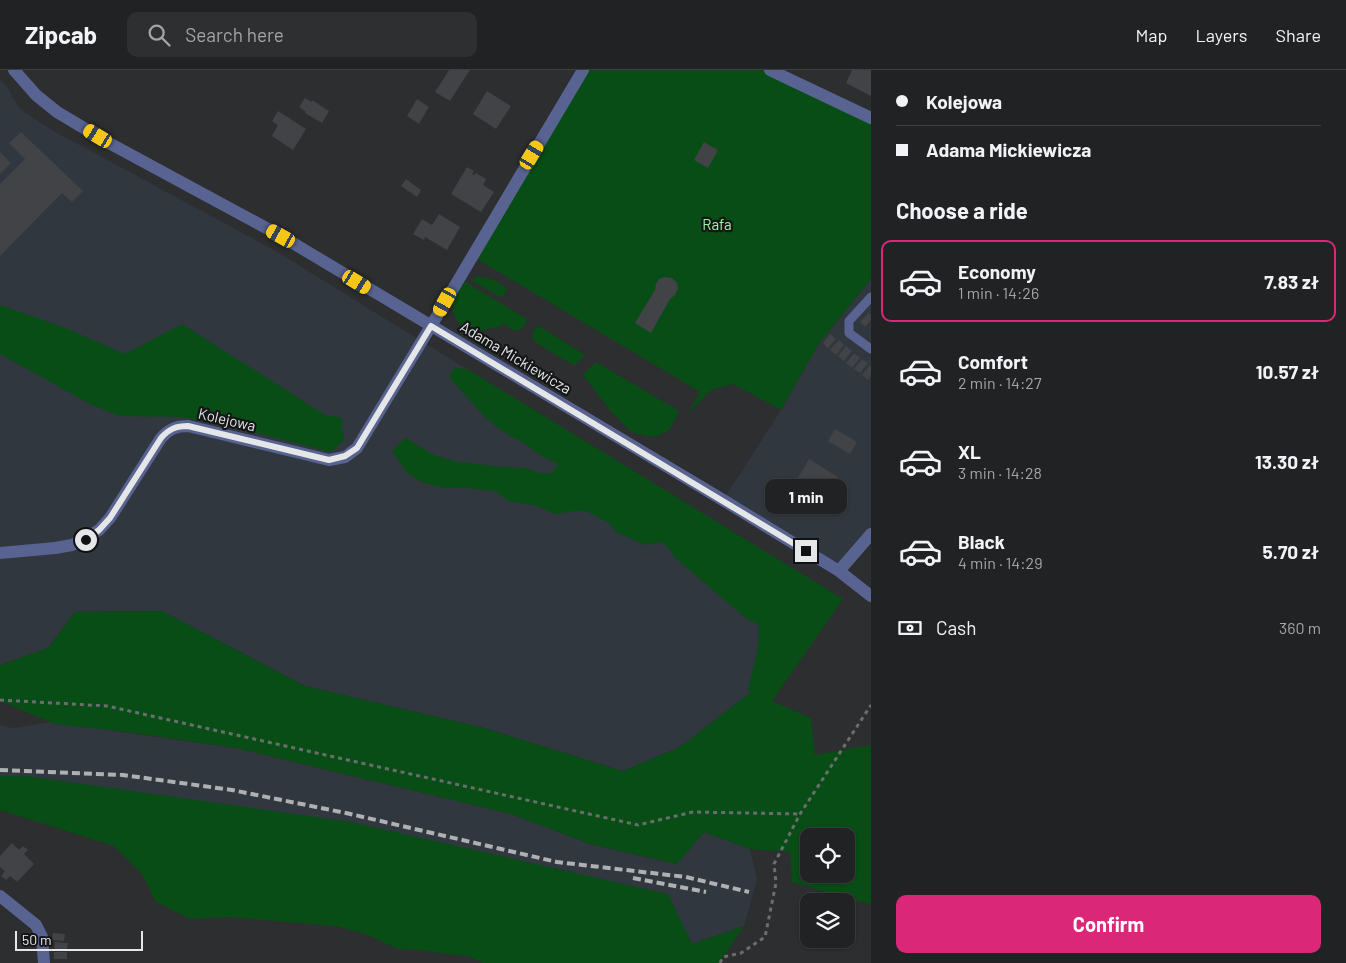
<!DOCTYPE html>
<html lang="en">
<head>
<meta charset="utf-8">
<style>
	body { margin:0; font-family:Barlow,sans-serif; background:#2d2f31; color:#f1f3f6; height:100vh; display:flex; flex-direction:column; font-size:19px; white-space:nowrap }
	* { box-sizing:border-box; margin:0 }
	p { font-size:16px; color:#a2a4a6 }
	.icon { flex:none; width:28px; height:28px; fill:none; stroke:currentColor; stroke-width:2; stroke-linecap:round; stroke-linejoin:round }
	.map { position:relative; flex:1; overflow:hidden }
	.side { display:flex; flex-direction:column; background:#212224; width:475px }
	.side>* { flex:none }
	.top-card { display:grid; align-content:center; height:110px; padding:0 25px; background:#212224 }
	.buttons { position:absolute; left:800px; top:758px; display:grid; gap:10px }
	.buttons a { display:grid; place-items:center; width:55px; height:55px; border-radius:10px; background:#212224; box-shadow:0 1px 4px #0004,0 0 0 1px #3e3f41; font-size:25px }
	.scale { position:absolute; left:15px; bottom:12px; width:128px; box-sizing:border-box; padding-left:5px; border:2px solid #e4e6e7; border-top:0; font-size:14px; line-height:18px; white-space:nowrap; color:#e4e6e7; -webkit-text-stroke:4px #151617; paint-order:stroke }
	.end { position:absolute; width:22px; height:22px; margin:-11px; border:6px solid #e4e6e7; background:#111; box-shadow:0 0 0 2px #111 }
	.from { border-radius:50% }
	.bubble { position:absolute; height:35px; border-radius:10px; background:#212224; box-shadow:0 1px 4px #0004,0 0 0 1px #3e3f41; font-size:16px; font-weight:700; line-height:35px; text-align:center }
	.car { position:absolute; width:15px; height:30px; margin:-15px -8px; border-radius:6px; box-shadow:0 0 4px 1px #0007; background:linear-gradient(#f5c518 24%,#345 0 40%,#f5c518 0 76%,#345 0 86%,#f5c518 0) }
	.top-card b { display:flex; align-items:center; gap:18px; height:48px; font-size:19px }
	.top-card b+b { border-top:1px solid #3e3f41 }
	.top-card i { width:12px; height:12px; background:#f1f3f6 }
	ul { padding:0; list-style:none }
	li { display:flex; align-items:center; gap:15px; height:82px; margin:0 10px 8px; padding:0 15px; border:2px solid transparent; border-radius:10px }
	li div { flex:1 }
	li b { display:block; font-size:19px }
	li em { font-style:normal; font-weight:700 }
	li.active { border-color:#db2777 }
	li>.icon { width:45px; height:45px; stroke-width:1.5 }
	h2 { padding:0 25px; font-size:22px; line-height:60px }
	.pay { display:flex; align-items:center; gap:12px; height:55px; padding:0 25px; font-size:19px }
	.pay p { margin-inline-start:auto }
	.button { display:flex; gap:10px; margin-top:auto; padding:10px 25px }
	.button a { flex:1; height:58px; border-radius:10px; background:#db2777; color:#fff; font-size:20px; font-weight:700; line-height:58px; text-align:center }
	header { display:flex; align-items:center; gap:30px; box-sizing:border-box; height:70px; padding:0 25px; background:#212224; border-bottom:1px solid #3e3f41 }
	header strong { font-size:24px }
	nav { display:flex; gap:28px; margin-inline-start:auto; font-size:18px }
	.search { width:350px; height:45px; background:#2d2f31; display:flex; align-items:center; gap:12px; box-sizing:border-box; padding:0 18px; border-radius:10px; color:#a2a4a6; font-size:19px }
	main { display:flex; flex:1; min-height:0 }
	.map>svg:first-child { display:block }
	.built { fill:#30373e }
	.green { fill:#084d15; fill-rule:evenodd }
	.building { fill:#414346 }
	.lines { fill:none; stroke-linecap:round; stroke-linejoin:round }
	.path { stroke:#6b6d6e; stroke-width:3; stroke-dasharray:4 4; stroke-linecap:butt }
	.lane { stroke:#586392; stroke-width:9 }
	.street { stroke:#586392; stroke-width:12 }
	.rail { stroke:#aeb0b1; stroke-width:4; stroke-dasharray:8 4; stroke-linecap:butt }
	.route { stroke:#e4e6e7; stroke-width:6 }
	.labels { text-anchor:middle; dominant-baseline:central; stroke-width:4.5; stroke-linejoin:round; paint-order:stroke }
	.park-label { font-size:15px; fill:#9ff5a2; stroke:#151617 }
	.street-label { font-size:15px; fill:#e4e6e7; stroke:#151617 }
</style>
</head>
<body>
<header>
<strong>Zipcab</strong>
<div class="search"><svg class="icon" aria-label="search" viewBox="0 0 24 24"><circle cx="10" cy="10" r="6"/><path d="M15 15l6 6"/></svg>Search here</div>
<nav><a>Map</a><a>Layers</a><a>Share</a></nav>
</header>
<main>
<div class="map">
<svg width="871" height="893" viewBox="0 0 871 893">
	<rect width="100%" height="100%" fill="#2c2e30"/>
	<path class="built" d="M0,10L6,16L20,39L52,60L274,180L512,327L843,529L771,631L752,622L680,677L623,701L484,658L305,616L162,541L75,542L48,578L0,595Z
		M871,209V464L839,501L723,430L781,340L819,273Z
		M51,652L236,678L511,744L590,774L676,794L704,762L750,779L757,809L744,856L692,874L26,706H0V655L13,658Z"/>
	<path class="green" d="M583,0H770L871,48V209L819,273L781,340L733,314L711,320L688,344L700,322L472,186Z
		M477,207C490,207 497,210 507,219L502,228L471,210Z
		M465,212L527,249L524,257L519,260H513L503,253L501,256L470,263C458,255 450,244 454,229C456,223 461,217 465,212Z
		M0,235L63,257L125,284L182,254L325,345L342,348V359L345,369L331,382L249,361L181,347L120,346L90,334L0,284Z
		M539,256L585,285L575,295L568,292L535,272L532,267L534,260Z
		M596,292L679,341L675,350L669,360L658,366H646L631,362L609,339L583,305Z
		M454,298L467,299L843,529L772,631L811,648L815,685L871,675V834L822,821L792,812L790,782L750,779L704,762L677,794L590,774L511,744L236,678L127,662L55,654L0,631V595L48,578L75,542L162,541L305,616L484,658L623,701L680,677L751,622L748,620L758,577L759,555L747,549L674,487L668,477L660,472L644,475L636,471L616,462L609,453L586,441H574L554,444L538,436L508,431L495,421L465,418H444L424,413L407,403L392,381L405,368L434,385L454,391L501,397L527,398L539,403H552L558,394L538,384L526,374L512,367L498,358L483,345L449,307ZM809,766H846V804H809Z
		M0,706H26L351,752L668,824L692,874L744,856L719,893H483L468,886L445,884L421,880L398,879L365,864L336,856L228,847L190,849L156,832L142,804L114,776L0,740Z"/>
	<path class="building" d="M449,0H470L450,31L435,22Z
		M852,0H871V26L846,13Z
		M487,21L511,36L496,59L473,44Z
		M305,28L312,32V30L329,41L322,53L305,43L306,42L299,37Z
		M417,29L429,37L419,54L407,46Z
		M278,41L306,59L293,80L272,66L278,55L272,51Z
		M21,62L83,121L72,132L62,123L0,186V114L25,89L9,73Z
		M704,72L718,80L708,98L694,90Z
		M0,82L11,93L0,104Z
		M467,97L474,101L472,104L474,105L476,103L486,109L483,115L494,122L481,142L451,124Z
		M406,109L421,120L417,127L401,116Z
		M439,144L460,157L447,180L425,167L424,170L413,164L422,149L432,155Z
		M665,207L672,208L677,213L678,219L675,225L670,229L651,263L635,253L655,220L656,214L659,209Z
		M869,242L871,245V250L865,257L860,252Z
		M830,264L836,269L828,278L823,273Z
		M839,270L844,275L836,285L830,280Z
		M846,276L852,281L844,291L838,286Z
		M854,283L860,288L852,298L846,293Z
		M862,289L868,293L860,303L854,299Z
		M870,295L871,296V306L868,310L862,305Z
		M835,359L857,372L850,384L828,371Z
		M809,389L838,407L824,432L793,416Z
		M12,773L19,780L23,776L28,780L24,784L34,794L17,812L10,806L6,810L1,806L5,801L0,797V786Z
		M53,863L65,864L64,871L52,870Z
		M55,872L68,873L67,880H54Z
		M54,882H67V889H54Z"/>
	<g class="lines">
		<path class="path" d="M0,630L107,636L638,755L693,742L800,744
			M720,893L723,887L741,883L765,867L776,813L774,794L800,744L871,635"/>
		<path class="lane" d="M871,227L849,251V263L871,279"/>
		<path class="street" d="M14,0L36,25L57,42L109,73L281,166L723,430L839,501L871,526
			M770,0L871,48
			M0,483L55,478L72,475L85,469L99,460L110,448L161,368C169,359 176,356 188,356L329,390L345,387L357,378L431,256L583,0
			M839,501L871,464
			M0,826L36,855L42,867L44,893"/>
		<path class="rail" d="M0,700L123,705L232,720L346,743L557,792L686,807L749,822
			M633,808L706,822"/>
	</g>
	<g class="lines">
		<path class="route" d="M86,470L99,460L110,448L161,368C169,359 176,356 188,356L329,390L345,386L357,378L431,256L806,481"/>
	</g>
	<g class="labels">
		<g class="park-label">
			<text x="717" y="154">Rafa</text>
		</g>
		<g class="street-label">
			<text transform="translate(516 287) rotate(31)">Adama Mickiewicza</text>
			<text transform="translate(227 349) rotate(13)">Kolejowa</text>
		</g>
	</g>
</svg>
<div class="buttons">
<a><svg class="icon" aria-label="locate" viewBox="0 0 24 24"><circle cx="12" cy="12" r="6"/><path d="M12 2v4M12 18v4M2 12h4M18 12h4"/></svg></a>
<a><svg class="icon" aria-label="layers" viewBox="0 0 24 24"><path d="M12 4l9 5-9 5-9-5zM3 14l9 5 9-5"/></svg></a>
</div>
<div class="scale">50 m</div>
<i class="end from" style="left:86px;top:470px"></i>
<i class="end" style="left:806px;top:481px"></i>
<div class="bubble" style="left:765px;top:409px;width:82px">1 min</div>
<i class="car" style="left:98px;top:66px;rotate:301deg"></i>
<i class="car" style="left:532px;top:85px;rotate:31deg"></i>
<i class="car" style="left:281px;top:166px;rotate:299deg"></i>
<i class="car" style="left:357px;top:212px;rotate:121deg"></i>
<i class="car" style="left:445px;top:232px;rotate:209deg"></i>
</div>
<section class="side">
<div class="top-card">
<b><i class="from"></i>Kolejowa</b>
<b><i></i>Adama Mickiewicza</b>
</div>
<h2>Choose a ride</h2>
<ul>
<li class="active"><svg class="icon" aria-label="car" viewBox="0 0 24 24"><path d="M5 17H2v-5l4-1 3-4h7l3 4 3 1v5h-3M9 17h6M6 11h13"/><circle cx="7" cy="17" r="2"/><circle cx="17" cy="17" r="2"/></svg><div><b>Economy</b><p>1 min · 14:26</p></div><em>7.83 zł</em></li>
<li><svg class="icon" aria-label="car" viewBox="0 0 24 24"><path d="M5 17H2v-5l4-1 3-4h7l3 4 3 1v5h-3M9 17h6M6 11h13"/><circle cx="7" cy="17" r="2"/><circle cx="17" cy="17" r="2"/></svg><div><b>Comfort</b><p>2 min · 14:27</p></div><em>10.57 zł</em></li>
<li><svg class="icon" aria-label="car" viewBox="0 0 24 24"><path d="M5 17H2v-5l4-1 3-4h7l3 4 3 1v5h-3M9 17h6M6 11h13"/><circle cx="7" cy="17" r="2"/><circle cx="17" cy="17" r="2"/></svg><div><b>XL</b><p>3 min · 14:28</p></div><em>13.30 zł</em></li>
<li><svg class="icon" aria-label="car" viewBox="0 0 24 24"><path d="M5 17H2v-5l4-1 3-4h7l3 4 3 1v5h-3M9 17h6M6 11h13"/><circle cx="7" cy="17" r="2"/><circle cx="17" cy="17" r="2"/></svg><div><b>Black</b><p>4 min · 14:29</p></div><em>5.70 zł</em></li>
</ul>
<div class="pay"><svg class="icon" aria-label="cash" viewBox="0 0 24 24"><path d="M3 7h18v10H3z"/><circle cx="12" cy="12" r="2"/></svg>Cash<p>360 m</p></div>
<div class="button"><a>Confirm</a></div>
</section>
</main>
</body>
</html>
